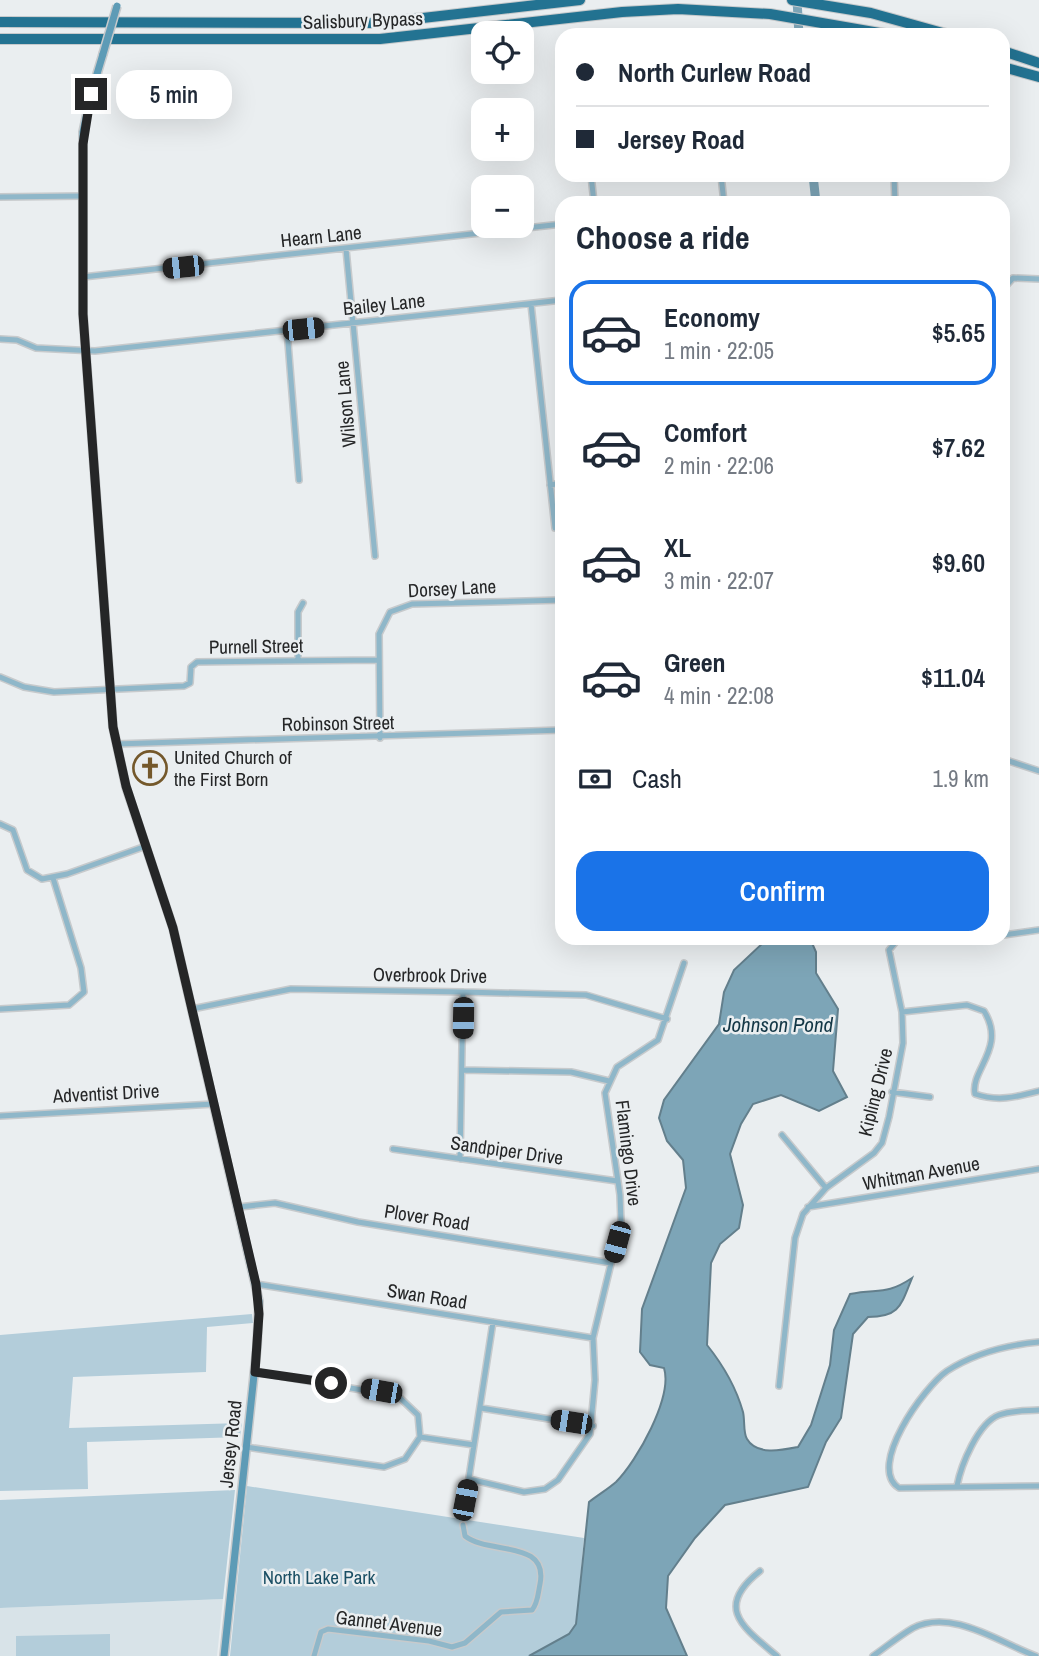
<!DOCTYPE html>
<html lang="en">
<head>
<meta charset="utf-8">
<style>
	body { margin:0; font-family:"Archivo Narrow",sans-serif; background:#f6f6f7; color:#1f2937; height:100vh; display:flex; flex-direction:column; font-size:26px; white-space:nowrap }
	* { box-sizing:border-box; margin:0 }
	p { font-size:23px; color:#747a83 }
	.icon { flex:none; width:38px; height:38px; fill:none; stroke:currentColor; stroke-width:2; stroke-linecap:round; stroke-linejoin:round }
	.map { position:relative; flex:1; overflow:hidden }
	.side { position:absolute; left:555px; top:196px; width:455px; height:749px; display:flex; flex-direction:column; background:#fff; border-radius:21px; box-shadow:0 7px 28px #0002 }
	.side>* { flex:none }
	.banner { position:absolute; left:555px; top:28px; width:455px; height:154px; border-radius:21px; box-shadow:0 7px 28px #0002; display:grid; align-content:center; height:154px; padding:0 21px; background:#fff }
	.tools { position:absolute; left:471px; top:21px; display:grid; gap:14px }
	.tools a { display:grid; place-items:center; width:63px; height:63px; border-radius:14px; background:#fff; box-shadow:0 7px 28px #0002; font-size:35px }
	.end { position:absolute; width:32px; height:32px; margin:-16px; border:9px solid #252627; background:#fff; box-shadow:0 0 0 4px #fff }
	.from { border-radius:50% }
	.bubble { position:absolute; height:49px; border-radius:21px; background:#fff; box-shadow:0 7px 28px #0002; font-size:23px; font-weight:600; line-height:49px; text-align:center }
	.car { position:absolute; width:21px; height:42px; margin:-21px -10px; border-radius:9px; box-shadow:0 0 5px 2px #0007; background:linear-gradient(#222 24%,#8ab4d8 0 40%,#222 0 76%,#8ab4d8 0 86%,#222 0) }
	.banner b { display:flex; align-items:center; gap:24px; height:66px; font-size:26px }
	.banner b+b { border-top:2px solid #e0e1e3 }
	.banner i { width:18px; height:18px; background:#1f2937 }
	ul { padding:0; list-style:none }
	li { display:flex; align-items:center; gap:21px; height:105px; margin:0 14px 10px; padding:0 7px; border:4px solid transparent; border-radius:21px }
	li div { flex:1 }
	li b { display:block; font-size:26px }
	li em { font-style:normal; font-weight:600 }
	li.selected { border-color:#1a73e8 }
	li>.icon { width:63px; height:63px; stroke-width:1.5 }
	h2 { padding:0 21px; font-size:32px; line-height:84px }
	.pay { display:flex; align-items:center; gap:18px; height:77px; padding:0 21px; font-size:26px }
	.pay p { margin-inline-start:auto }
	.primary-button { display:flex; gap:14px; margin-top:auto; padding:14px 21px }
	.primary-button a { flex:1; height:80px; border-radius:21px; background:#1a73e8; color:#fff; font-size:28px; font-weight:600; line-height:80px; text-align:center }
	.map>svg:first-child { display:block }
	.built { fill:#d8e3e8 }
	.green { fill:#b3cdda }
	.water { fill:#7da5b7; stroke:#637f8c; stroke-width:2 }
	.lines { fill:none; stroke-linecap:round; stroke-linejoin:round }
	.river { stroke:#7da5b7; stroke-width:9 }
	.street-casing { stroke:#c7cacc; stroke-width:8 }
	.secondary-casing { stroke:#c7cacc; stroke-width:10 }
	.highway-casing { stroke:#c7cacc; stroke-width:12 }
	.street { stroke:#8fb7c9; stroke-width:5 }
	.secondary { stroke:#5d9bb6; stroke-width:7 }
	.highway { stroke:#237392; stroke-width:10 }
	.secondary-bridge-casing { stroke:#c7cacc; stroke-width:10; stroke-linecap:butt }
	.secondary-bridge { stroke:#5d9bb6; stroke-width:7 }
	.route { stroke:#252627; stroke-width:9 }
	.labels { text-anchor:middle; dominant-baseline:central; stroke-width:5; stroke-linejoin:round; paint-order:stroke }
	.street-label { font-size:19px; fill:#252627; stroke:#eaeef0 }
	.poi-label { font-size:19px; fill:#252627; stroke:#eaeef0; text-anchor:start }
	.park-label { font-size:19px; fill:#1b4f64; stroke:#eaeef0 }
	.water-label { font-size:21px; font-style:italic; fill:#133746; stroke:#eaeef0 }
</style>
</head>
<body>
<div class="map">
<svg width="1039" height="1656" viewBox="0 0 1039 1656">
	<rect width="100%" height="100%" fill="#eaeef0"/>
	<path class="built" d="M223,1599L217,1656H0V1608Z"/>
	<path class="green" d="M252,1314L253,1323L207,1327L206,1372L73,1377L69,1428L242,1423L240,1437L87,1442L88,1489L0,1491V1335Z
		M247,1486L584,1538L576,1624L569,1634L529,1656H230Z
		M235,1490L223,1599L0,1608V1500Z
		M110,1634V1656H16V1636Z"/>
	<path class="water" d="M764,938H802L812,943L816,952V973L838,1009L833,1071L847,1097L819,1111L781,1095L753,1104L741,1124L730,1154L743,1205L739,1228L720,1244L711,1263L707,1345C723,1365 736,1387 743,1412C745,1420 743,1433 747,1439C757,1456 783,1450 798,1447L811,1425L830,1365L834,1330L850,1294C878,1288 885,1296 912,1278C901,1305 900,1317 868,1317L853,1334L841,1418L826,1442L808,1487L725,1505L695,1538L668,1576L666,1608L687,1656H529L569,1634L576,1624L589,1502C598,1495 608,1489 616,1482C637,1461 673,1397 664,1368L650,1365L640,1352L642,1309L686,1188L683,1160L667,1141L659,1118L664,1100L719,1024L724,992L734,970L764,942Z"/>
	<g class="lines">
		<path class="river" d="M797,0L799,35
			M813,175L816,203"/>
		<g class="street-casing">
			<path id="street" d="M591,175L594,203
				M721,175L724,203
				M894,175L895,203
				M0,197L83,196
				M346,249L375,556
				M83,277L562,224
				M1003,289L1013,278L1039,279
				M531,304L555,528
				M287,330L299,480
				M0,339L17,340L36,348L95,351L562,300
				M550,485L562,483
				M298,661V612L303,603
				M0,677L24,687L54,692L184,686L190,683L191,667L197,662L379,660
				M380,738L379,634L390,612L412,604L562,600
				M116,744L562,730
				M1003,759L1039,771
				M0,824L13,830L27,870L42,879L67,874L146,846
				M1003,935L1039,930
				M0,1009L69,1005L84,992L81,968L53,878
				M192,1009L291,989L463,992L586,995L667,1019
				M902,1012L967,1005L984,1011C1007,1048 970,1070 975,1094C998,1102 1016,1097 1039,1091
				M462,1070L571,1072L609,1081
				M892,1092L930,1097
				M0,1116L214,1104
				M782,1135L826,1188
				M393,1149L617,1181
				M460,1159L463,992
				M239,1207L275,1203L358,1222L611,1263
				M808,1207L1039,1169
				M256,1284L593,1338
				M1039,1342C1007,1345 975,1353 947,1371C924,1387 866,1467 899,1488L1039,1486
				M255,1372L398,1396L418,1415L420,1437
				M779,1386L795,1238L803,1214L826,1188L874,1153L882,1143L889,1117L903,1043L902,1012L889,950L899,938H911
				M481,1408L593,1426
				M420,1437L474,1445
				M246,1447L384,1467L405,1459L420,1437
				M469,1479L524,1492L545,1489L558,1480L590,1434L595,1380L593,1338L621,1222L620,1195L605,1093L617,1067L658,1040L684,963
				M957,1486C961,1465 978,1423 999,1415C1012,1410 1026,1411 1039,1410
				M463,1516L493,1322
				M760,1571C713,1608 744,1628 777,1656
				M314,1656L321,1632L328,1629L429,1641L452,1647L465,1643L501,1612L532,1610C538,1603 538,1593 540,1584C549,1539 488,1555 465,1536L463,1525
				M873,1656C886,1647 899,1636 913,1628C952,1608 1000,1643 1036,1656"/>
		</g>
		<g class="secondary-casing">
			<path id="secondary" d="M103,54L91,94L83,132V314L113,727L126,787L173,928L259,1301L257,1347L224,1656"/>
		</g>
		<g class="highway-casing">
			<path id="highway" d="M792,0L871,13L950,35
				M0,22L379,23L580,0
				M0,39H380L622,12L678,9L770,14L891,35
				M1003,51L1039,63
				M1003,67L1039,77"/>
		</g>
		<use href="#street" class="street"/>
		<use href="#secondary" class="secondary"/>
		<use href="#highway" class="highway"/>
		<g class="secondary-bridge-casing">
			<path id="secondary-bridge" d="M103,54L117,6"/>
		</g>
		<use href="#secondary-bridge" class="secondary-bridge"/>
	</g>
	<g class="lines">
		<path class="route" d="M91,94L83,144V314L113,727L126,786L173,928L256,1284L259,1314L255,1372L331,1383"/>
	</g>
	<defs>
		<g id="church-ring" transform="scale(1.75)"><circle r="9.5" fill="#eaeef0" stroke="#74582b" stroke-width="1.5"/><path d="M-1.2-6h2.4v3.5h3.3v2.4h-3.3V6h-2.4V-.1h-3.3v-2.4h3.3Z" fill="#74582b"/></g>
	</defs>
	<g fill-rule="evenodd">
		<use href="#church-ring" x="150" y="768"/>
	</g>
	<g class="labels">
		<g class="street-label">
			<text transform="translate(363 20) rotate(-2)">Salisbury Bypass</text>
			<text transform="translate(321 236) rotate(-6)">Hearn Lane</text>
			<text transform="translate(384 304) rotate(-6)">Bailey Lane</text>
			<text transform="translate(345 404) rotate(-95)">Wilson Lane</text>
			<text transform="translate(452 588) rotate(-3)">Dorsey Lane</text>
			<text transform="translate(256 646) rotate(-1)">Purnell Street</text>
			<text transform="translate(338 723) rotate(-1)">Robinson Street</text>
			<text transform="translate(430 975) rotate(1)">Overbrook Drive</text>
			<text transform="translate(875 1092) rotate(-76)">Kipling Drive</text>
			<text transform="translate(106 1093) rotate(-3)">Adventist Drive</text>
			<text transform="translate(507 1150) rotate(8)">Sandpiper Drive</text>
			<text transform="translate(629 1153) rotate(83)">Flamingo Drive</text>
			<text transform="translate(921 1173) rotate(-10)">Whitman Avenue</text>
			<text transform="translate(427 1217) rotate(9)">Plover Road</text>
			<text transform="translate(427 1296) rotate(9)">Swan Road</text>
			<text transform="translate(230 1444) rotate(-84)">Jersey Road</text>
			<text transform="translate(389 1623) rotate(7)">Gannet Avenue</text>
		</g>
		<g class="poi-label">
			<text x="174" y="757">United Church of<tspan x="174" dy="22">the First Born</tspan></text>
		</g>
		<g class="park-label">
			<text x="319" y="1577">North Lake Park</text>
		</g>
		<g class="water-label">
			<text x="778" y="1024">Johnson Pond</text>
		</g>
	</g>
</svg>
<div class="tools">
<a><svg class="icon" aria-label="locate" viewBox="0 0 24 24"><circle cx="12" cy="12" r="6"/><path d="M12 2v4M12 18v4M2 12h4M18 12h4"/></svg></a>
<a>+</a>
<a>−</a>
</div>
<i class="end from" style="left:331px;top:1383px"></i>
<i class="end" style="left:91px;top:94px"></i>
<div class="bubble" style="left:116px;top:70px;width:116px">5 min</div>
<i class="car" style="left:183px;top:267px;rotate:264deg"></i>
<i class="car" style="left:303px;top:329px;rotate:84deg"></i>
<i class="car" style="left:463px;top:1018px;rotate:181deg"></i>
<i class="car" style="left:617px;top:1242px;rotate:195deg"></i>
<i class="car" style="left:381px;top:1391px;rotate:280deg"></i>
<i class="car" style="left:571px;top:1422px;rotate:279deg"></i>
<i class="car" style="left:465px;top:1500px;rotate:11deg"></i>
<div class="banner">
<b><i class="from"></i>North Curlew Road</b>
<b><i></i>Jersey Road</b>
</div>
<section class="side">
<h2>Choose a ride</h2>
<ul>
<li class="selected"><svg class="icon" aria-label="car" viewBox="0 0 24 24"><path d="M5 17H2v-5l4-1 3-4h7l3 4 3 1v5h-3M9 17h6M6 11h13"/><circle cx="7" cy="17" r="2"/><circle cx="17" cy="17" r="2"/></svg><div><b>Economy</b><p>1 min · 22:05</p></div><em>$5.65</em></li>
<li><svg class="icon" aria-label="car" viewBox="0 0 24 24"><path d="M5 17H2v-5l4-1 3-4h7l3 4 3 1v5h-3M9 17h6M6 11h13"/><circle cx="7" cy="17" r="2"/><circle cx="17" cy="17" r="2"/></svg><div><b>Comfort</b><p>2 min · 22:06</p></div><em>$7.62</em></li>
<li><svg class="icon" aria-label="car" viewBox="0 0 24 24"><path d="M5 17H2v-5l4-1 3-4h7l3 4 3 1v5h-3M9 17h6M6 11h13"/><circle cx="7" cy="17" r="2"/><circle cx="17" cy="17" r="2"/></svg><div><b>XL</b><p>3 min · 22:07</p></div><em>$9.60</em></li>
<li><svg class="icon" aria-label="car" viewBox="0 0 24 24"><path d="M5 17H2v-5l4-1 3-4h7l3 4 3 1v5h-3M9 17h6M6 11h13"/><circle cx="7" cy="17" r="2"/><circle cx="17" cy="17" r="2"/></svg><div><b>Green</b><p>4 min · 22:08</p></div><em>$11.04</em></li>
</ul>
<div class="pay"><svg class="icon" aria-label="cash" viewBox="0 0 24 24"><path d="M3 7h18v10H3z"/><circle cx="12" cy="12" r="2"/></svg>Cash<p>1.9 km</p></div>
<div class="primary-button"><a>Confirm</a></div>
</section>
</div>
</body>
</html>
